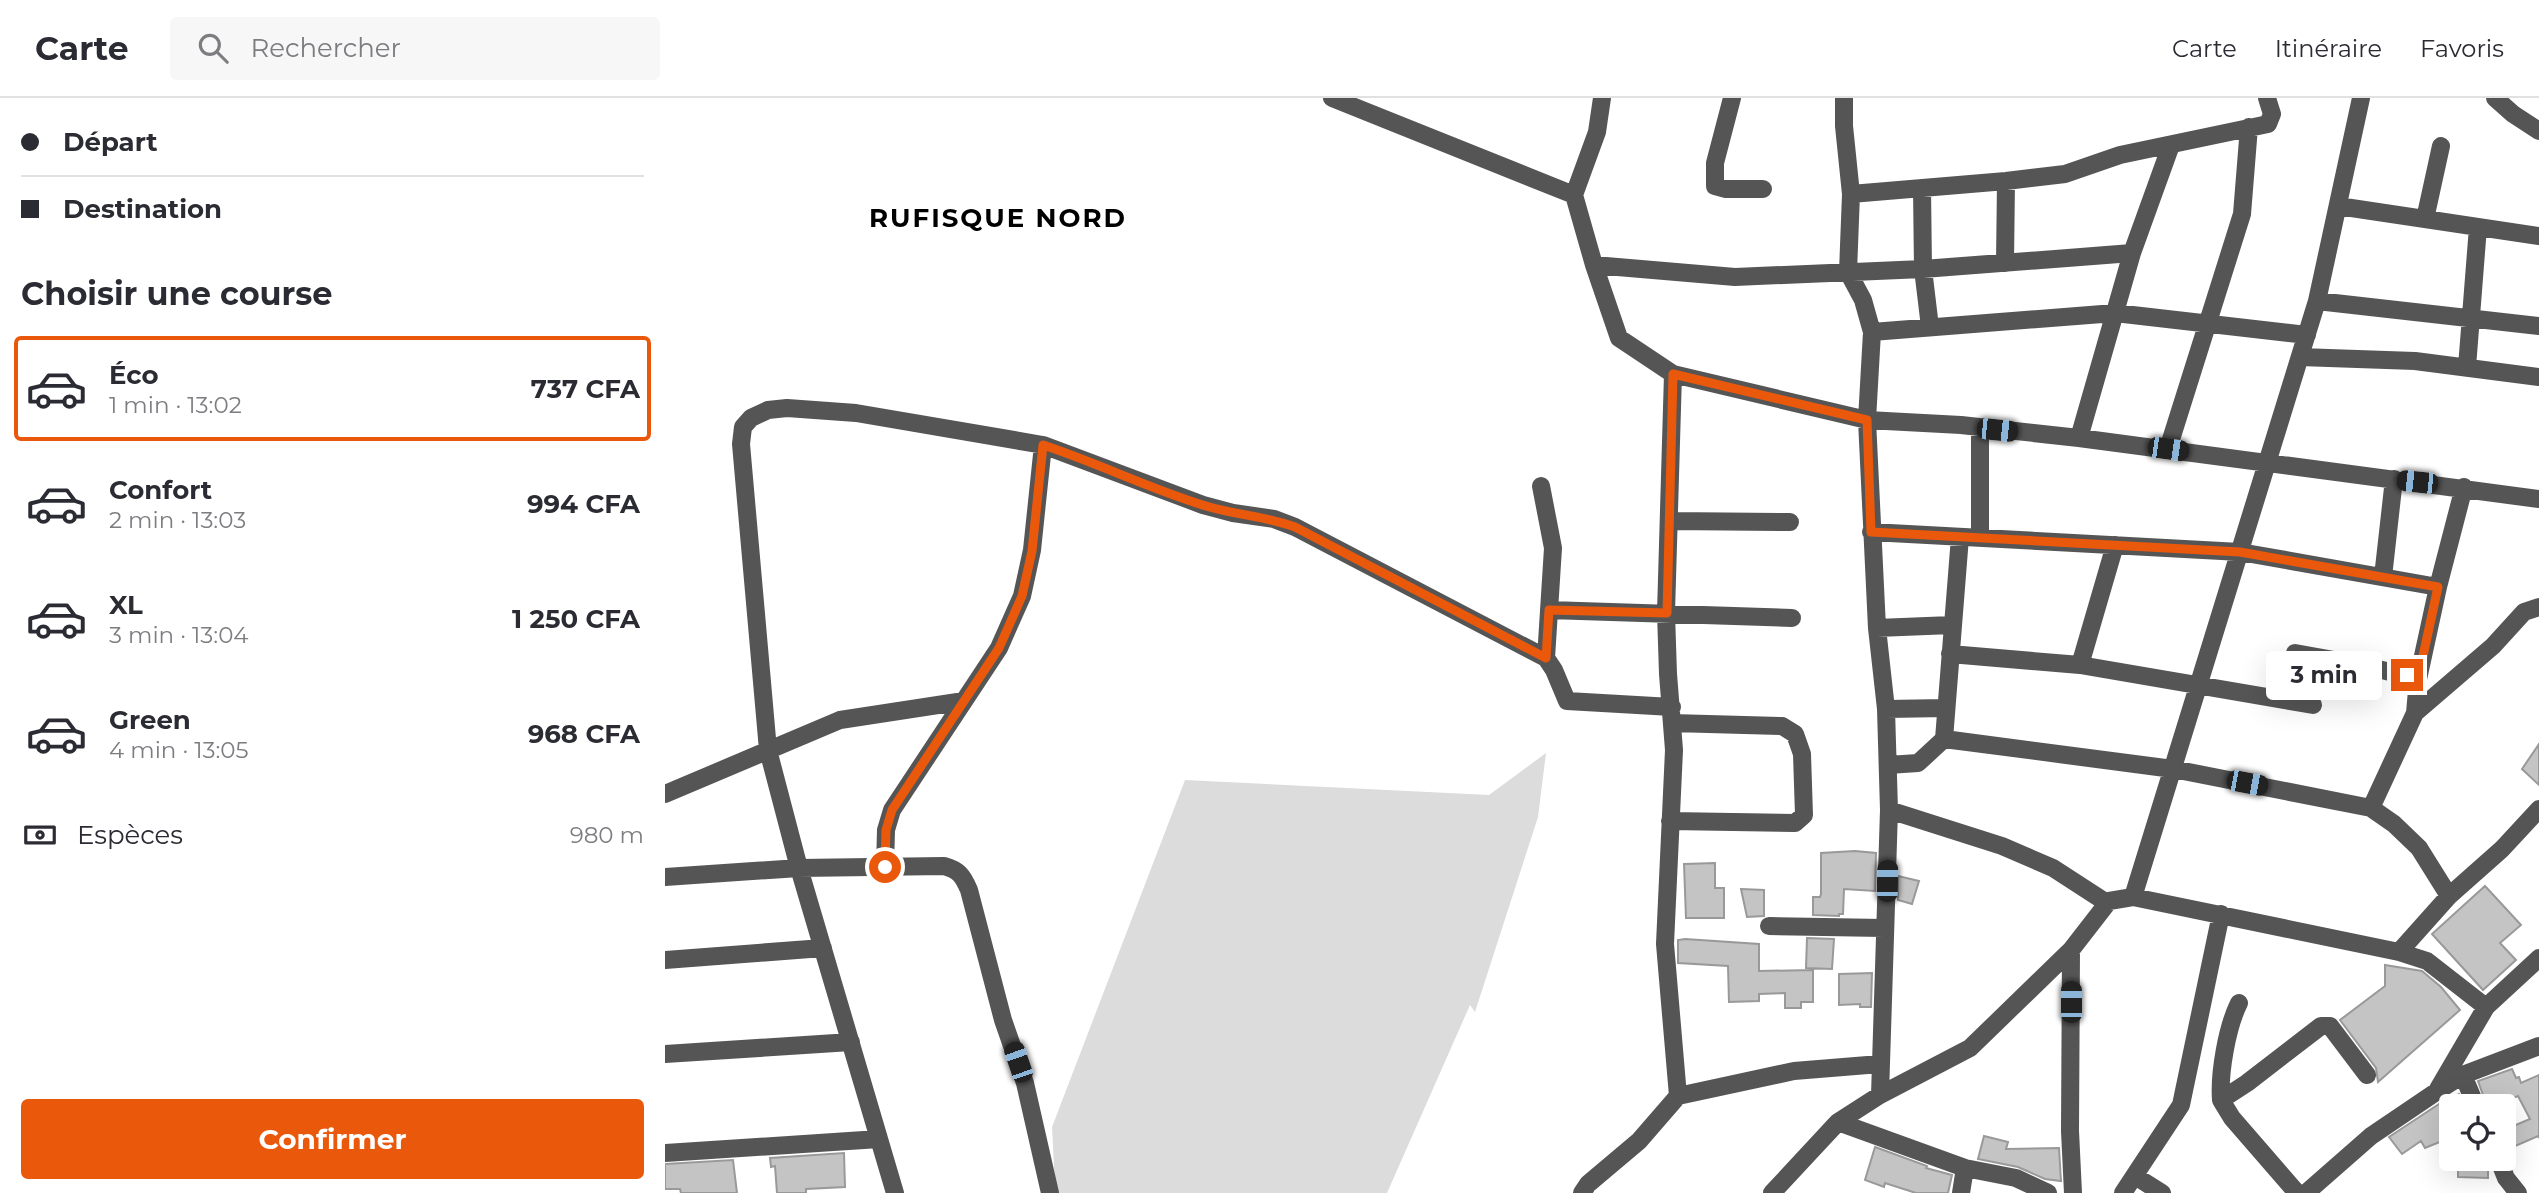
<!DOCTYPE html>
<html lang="fr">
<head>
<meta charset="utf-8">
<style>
	body { margin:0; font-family:Montserrat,sans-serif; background:#f7f7f7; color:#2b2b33; height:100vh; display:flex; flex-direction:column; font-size:26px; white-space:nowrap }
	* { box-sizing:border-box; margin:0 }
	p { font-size:23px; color:#7c7c81 }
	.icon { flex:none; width:38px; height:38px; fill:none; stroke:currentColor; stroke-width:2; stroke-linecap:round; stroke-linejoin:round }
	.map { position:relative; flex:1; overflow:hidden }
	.sheet { display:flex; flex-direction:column; background:#fff; width:665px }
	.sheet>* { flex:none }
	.guide { display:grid; align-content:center; height:154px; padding:0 21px; background:#fff }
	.controls { position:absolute; left:1774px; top:996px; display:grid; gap:14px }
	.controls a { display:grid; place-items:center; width:77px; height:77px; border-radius:7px; background:#fff; box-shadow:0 7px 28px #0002; font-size:35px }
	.end { position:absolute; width:32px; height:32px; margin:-16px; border:9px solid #ea580c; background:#fff; box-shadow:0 0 0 4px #fff }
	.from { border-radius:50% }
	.bubble { position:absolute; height:49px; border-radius:7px; background:#fff; box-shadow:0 7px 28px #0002; font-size:23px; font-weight:700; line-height:49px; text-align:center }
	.car { position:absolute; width:21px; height:42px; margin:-21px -10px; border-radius:9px; box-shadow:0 0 5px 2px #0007; background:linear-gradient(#222 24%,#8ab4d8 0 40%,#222 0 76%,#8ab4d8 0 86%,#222 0) }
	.guide b { display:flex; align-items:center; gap:24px; height:66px; font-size:26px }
	.guide b+b { border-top:2px solid #e1e1e2 }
	.guide i { width:18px; height:18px; background:#2b2b33 }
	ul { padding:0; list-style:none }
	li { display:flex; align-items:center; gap:21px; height:105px; margin:0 14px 10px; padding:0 7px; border:4px solid transparent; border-radius:7px }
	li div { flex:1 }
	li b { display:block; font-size:26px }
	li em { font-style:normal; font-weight:700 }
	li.active { border-color:#ea580c }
	li>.icon { width:63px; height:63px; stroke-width:1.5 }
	h2 { padding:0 21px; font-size:32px; line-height:84px }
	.pay { display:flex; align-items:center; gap:18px; height:77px; padding:0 21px; font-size:26px }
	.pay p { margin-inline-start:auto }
	.cta { display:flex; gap:14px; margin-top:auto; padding:14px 21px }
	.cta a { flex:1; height:80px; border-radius:7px; background:#ea580c; color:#fff; font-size:28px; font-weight:700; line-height:80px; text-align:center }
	header { display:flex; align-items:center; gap:42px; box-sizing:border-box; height:98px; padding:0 35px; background:#fff; border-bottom:2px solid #e1e1e2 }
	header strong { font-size:33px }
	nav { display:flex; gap:38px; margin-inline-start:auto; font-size:24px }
	.search { width:490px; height:63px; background:#f7f7f7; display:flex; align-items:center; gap:18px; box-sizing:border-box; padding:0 24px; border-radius:7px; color:#7c7c81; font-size:26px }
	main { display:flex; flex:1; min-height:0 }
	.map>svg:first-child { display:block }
	.green { fill:#dcdcdc }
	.building { fill:#c4c4c4; stroke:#999; stroke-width:2 }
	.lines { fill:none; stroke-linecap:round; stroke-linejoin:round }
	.minor { stroke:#555; stroke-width:18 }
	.route { stroke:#ea580c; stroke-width:9 }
	.labels { text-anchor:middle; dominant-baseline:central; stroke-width:6; stroke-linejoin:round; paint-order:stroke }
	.district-label { font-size:26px; font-weight:bold; letter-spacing:2px; fill:#000; stroke:#fff }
</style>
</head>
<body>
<header>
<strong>Carte</strong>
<div class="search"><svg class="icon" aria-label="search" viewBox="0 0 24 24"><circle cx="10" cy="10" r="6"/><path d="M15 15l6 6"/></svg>Rechercher</div>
<nav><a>Carte</a><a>Itinéraire</a><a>Favoris</a></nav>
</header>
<main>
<section class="sheet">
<div class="guide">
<b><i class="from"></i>Départ</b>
<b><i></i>Destination</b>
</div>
<h2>Choisir une course</h2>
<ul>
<li class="active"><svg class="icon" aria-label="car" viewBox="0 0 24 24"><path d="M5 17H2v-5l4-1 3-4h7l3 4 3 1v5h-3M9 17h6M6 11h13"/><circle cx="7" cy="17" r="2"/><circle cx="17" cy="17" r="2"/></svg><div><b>Éco</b><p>1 min · 13:02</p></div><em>737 CFA</em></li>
<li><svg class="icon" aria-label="car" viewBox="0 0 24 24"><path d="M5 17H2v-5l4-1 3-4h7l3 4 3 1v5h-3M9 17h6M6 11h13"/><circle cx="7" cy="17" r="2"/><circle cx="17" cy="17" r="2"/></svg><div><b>Confort</b><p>2 min · 13:03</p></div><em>994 CFA</em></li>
<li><svg class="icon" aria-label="car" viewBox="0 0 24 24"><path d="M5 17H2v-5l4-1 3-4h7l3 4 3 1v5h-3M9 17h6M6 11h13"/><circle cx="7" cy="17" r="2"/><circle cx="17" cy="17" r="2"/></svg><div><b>XL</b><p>3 min · 13:04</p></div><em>1 250 CFA</em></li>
<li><svg class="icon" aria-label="car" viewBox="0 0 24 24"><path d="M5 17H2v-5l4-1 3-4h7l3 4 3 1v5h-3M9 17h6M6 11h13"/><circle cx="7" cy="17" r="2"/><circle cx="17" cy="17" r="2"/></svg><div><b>Green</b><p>4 min · 13:05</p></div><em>968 CFA</em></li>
</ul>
<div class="pay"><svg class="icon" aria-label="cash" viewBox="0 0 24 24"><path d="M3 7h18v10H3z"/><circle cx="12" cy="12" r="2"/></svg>Espèces<p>980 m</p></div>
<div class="cta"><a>Confirmer</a></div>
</section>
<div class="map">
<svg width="1874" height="1095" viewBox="0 0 1874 1095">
	<rect width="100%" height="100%" fill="#fff"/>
	<path class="green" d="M881,655L873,719L810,914L805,907L722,1095H392L390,1088L387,1029L520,682L824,697Z"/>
	<path class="building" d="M1874,646V687L1857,671Z
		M1190,753L1211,755L1210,793L1179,791L1178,816H1174V818L1148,817V799H1155L1156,796V755Z
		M1050,765V790H1059V820H1021L1019,766Z
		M1233,778L1254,783L1247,806L1233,802Z
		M1820,788L1856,827L1835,845L1851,862L1818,892L1767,836Z
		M1076,791L1099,792V818L1082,819Z
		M1142,840L1169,841L1167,871L1141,870Z
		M1020,841L1094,846V873L1148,872V904H1136V910H1120V895L1094,896V903L1064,904L1063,868L1013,865V842Z
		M1720,867L1757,873L1776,889L1795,912L1713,984L1711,970L1675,922L1720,888Z
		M1207,875L1206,909H1195V906L1174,907V876Z
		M1847,971L1851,980L1854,979L1856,985L1874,977V1040L1873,1038L1841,1052L1839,1032L1865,1021L1853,998L1828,1008H1822L1813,983Z
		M1794,996L1799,1008H1787V1039L1760,1050L1756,1043L1737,1056L1724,1039L1777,1004Z
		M1319,1038L1343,1044L1341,1051L1394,1050L1396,1083L1380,1081L1353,1069L1313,1061Z
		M1210,1049L1262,1068L1261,1070L1287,1077L1283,1095H1251L1220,1085L1219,1089L1200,1082Z
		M179,1055L180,1089L141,1091V1095H112L110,1068L106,1069L105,1060Z
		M68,1062L72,1095H16L15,1091H0V1066Z
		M1793,1066H1823V1080L1793,1079Z"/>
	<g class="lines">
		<path class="minor" d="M667,0L909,97
			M937,0L932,34L909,97L929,167L954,240L1008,276L1202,322L1296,327L1414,340L1874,401
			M1067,0L1050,65V88L1061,91H1098
			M1179,0V28L1186,96L1183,174L1198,202L1207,234L1202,322L1212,530L1221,611L1224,712L1215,997
			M1830,0L1848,16L1874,33
			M1257,90L1258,171L1265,229
			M1186,96L1341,83L1400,76L1455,57L1603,26L1607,16L1602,0
			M1673,108L1874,138
			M1760,121L1776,48
			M1340,165L1341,83
			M929,167L1070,179L1258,171L1467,155
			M1652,203L1874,228
			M1207,234L1450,215L1642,237
			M1635,259L1750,263L1874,279
			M1802,269L1813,129
			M1008,276L1001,515L1003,576L1009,652L1000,846L1013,998
			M1414,340L1467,155L1506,47
			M1503,351L1577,116L1584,29
			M876,388L888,450L881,560
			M1005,423L1125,424
			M1206,434L1575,454L1773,489
			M1315,440V330
			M1718,479L1729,381
			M884,512L1127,520
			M1212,530L1287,527
			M1630,555L1697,567L1753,581L1750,615
			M1285,556L1415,567L1648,607
			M1415,567L1450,447
			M1753,581L1773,489L1799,389
			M1221,611L1281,610
			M1279,641L1508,671L1706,710L1729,726L1754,750L1784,798
			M1223,667L1253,665L1279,641L1295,439
			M0,696L175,622L299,603
			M1706,710L1750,615L1828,548L1859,514L1874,509
			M1224,712L1337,748L1388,770L1442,805
			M1005,723L1130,725L1139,717L1137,656L1130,636L1117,628L1007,625
			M220,769L221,732L227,712L334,550L357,498L367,452L378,347
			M0,779L134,770L279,768C294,772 298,778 304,792L338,922L360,985L385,1095
			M1468,799L1652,203L1696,0
			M1104,828L1219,830
			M1406,852L1405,1033L1408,1095
			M1734,854L1784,798L1837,751L1874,711
			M0,862L158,850
			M0,956L186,944
			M1798,977L1811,1008
			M1773,991L1821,909L1874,860
			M1556,1002C1554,975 1562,929 1574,905
			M1173,1024L1300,1070L1351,1080L1383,1095
			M0,1055L214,1041
			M1833,1060L1841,1080L1853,1095
			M1470,1078L1497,1095
			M230,1095L134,770L103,652L76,346L78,329L86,320L103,312L122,310L191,315L378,347L538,407L568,415L609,421L630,429L881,560L889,572L902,603L1007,609
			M917,1095L923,1086L974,1043L1013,998L1129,973L1215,966
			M1107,1095L1173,1024L1215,997L1305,950L1406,852L1444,803L1468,799L1734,854L1762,863L1821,909
			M1296,1095L1300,1070
			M1458,1095L1516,1007L1556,816
			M1632,1095L1567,1020L1556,1002L1582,985L1656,928H1665L1702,977
			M1641,1095L1706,1038L1771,994L1798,977L1874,948"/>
	</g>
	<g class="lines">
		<path class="route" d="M220,769L221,732L227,712L334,550L357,498L367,453L378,347C433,365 485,391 541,408C570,417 601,418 630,429L881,560L884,512L1002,515L1008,276L1202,322L1206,434L1575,454L1773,489L1753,581L1742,577"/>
	</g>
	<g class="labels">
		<g class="district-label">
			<text x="333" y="120">RUFISQUE NORD</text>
		</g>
	</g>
</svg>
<div class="controls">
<a><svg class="icon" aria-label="locate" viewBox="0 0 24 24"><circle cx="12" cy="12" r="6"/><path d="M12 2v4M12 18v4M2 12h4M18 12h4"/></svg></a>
</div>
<i class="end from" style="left:220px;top:769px"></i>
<i class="end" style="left:1742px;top:577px"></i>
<div class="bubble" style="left:1601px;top:553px;width:116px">3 min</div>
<i class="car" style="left:1332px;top:332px;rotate:96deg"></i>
<i class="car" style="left:1503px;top:351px;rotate:98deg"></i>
<i class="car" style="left:1752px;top:384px;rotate:276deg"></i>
<i class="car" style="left:1582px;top:685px;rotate:101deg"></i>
<i class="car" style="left:1222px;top:783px;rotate:1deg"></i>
<i class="car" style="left:1406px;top:904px;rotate:0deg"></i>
<i class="car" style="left:353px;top:964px;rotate:341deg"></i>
</div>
</main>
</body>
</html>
